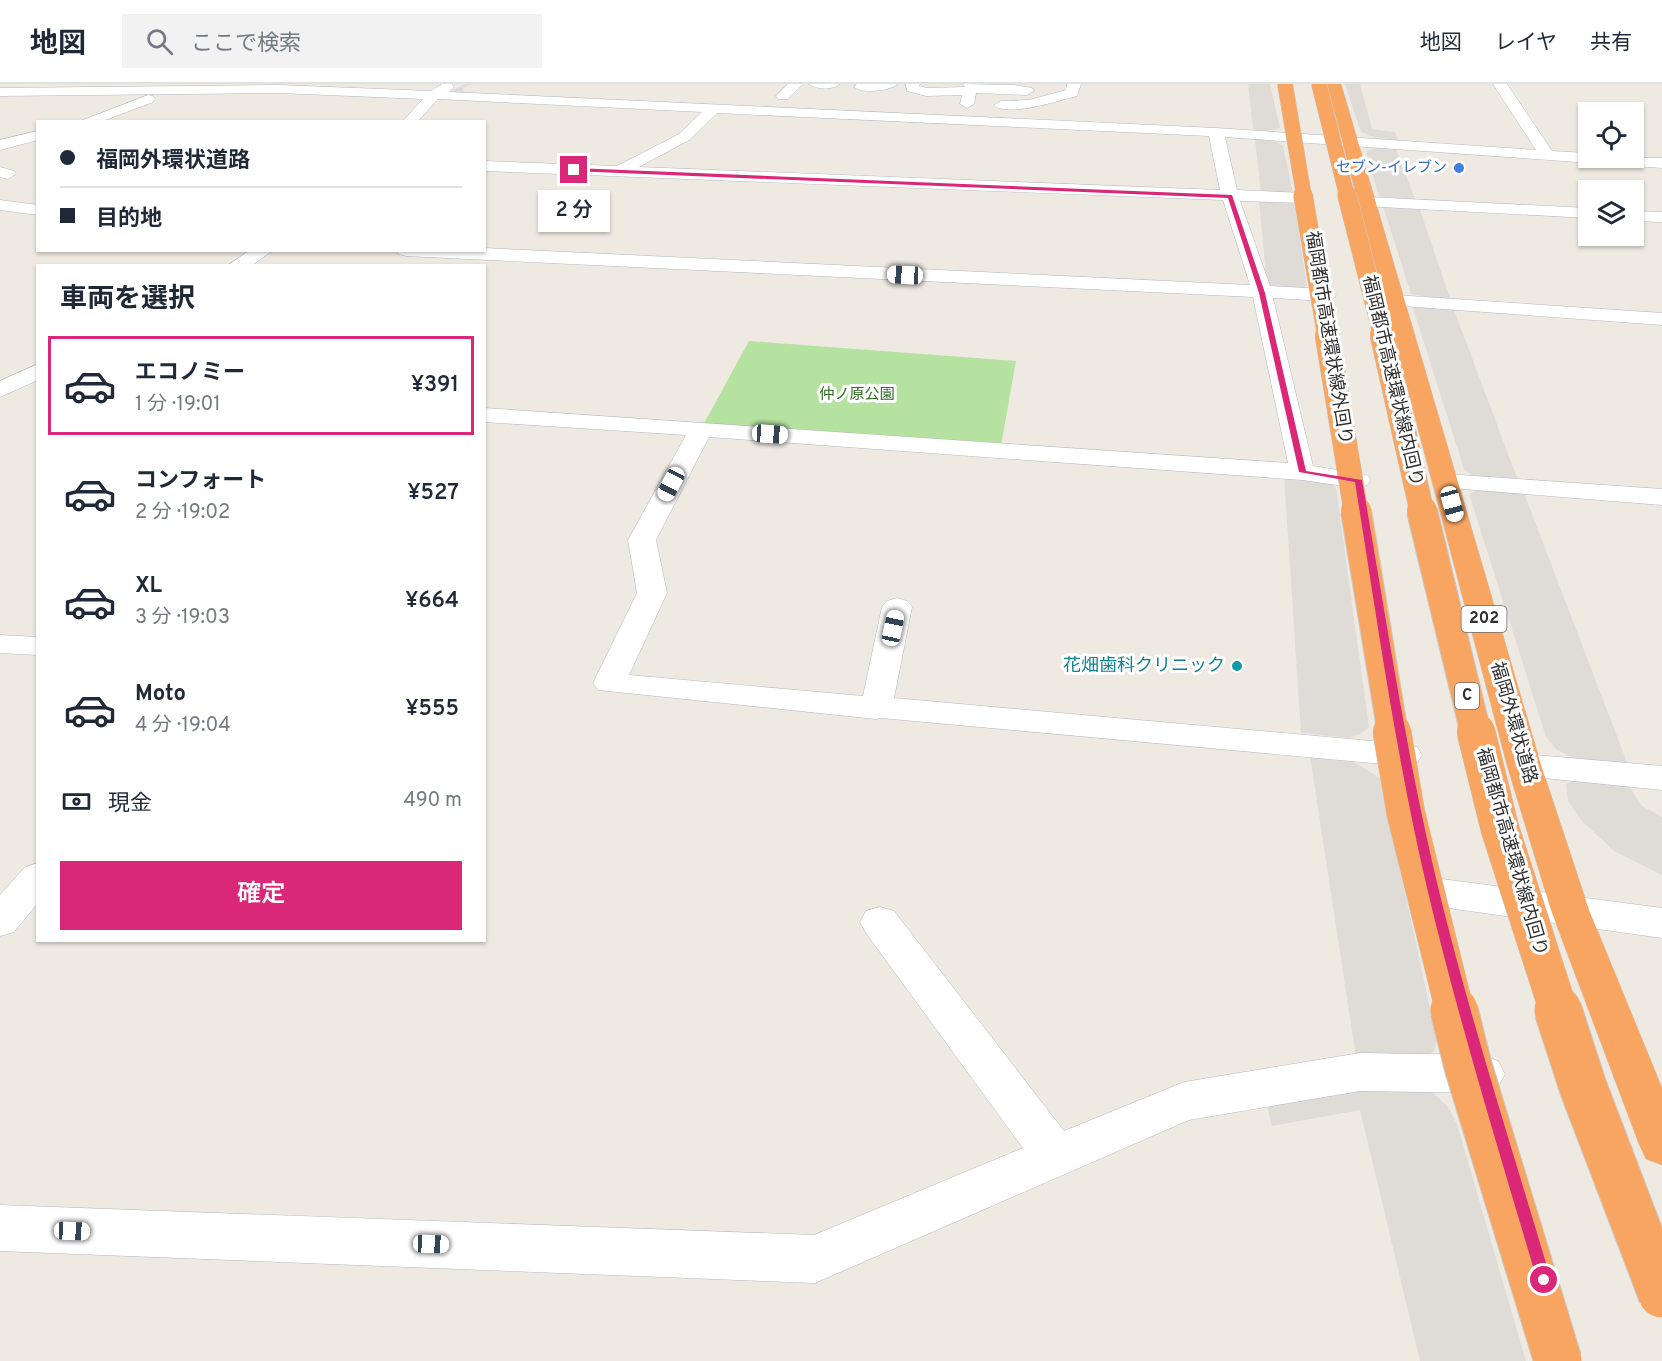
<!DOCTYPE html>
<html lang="ja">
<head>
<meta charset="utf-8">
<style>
	body { margin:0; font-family:Overpass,"Noto Sans JP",sans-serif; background:#f2f2f3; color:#1f2937; height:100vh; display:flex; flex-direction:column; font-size:22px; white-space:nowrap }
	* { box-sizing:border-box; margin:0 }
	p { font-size:20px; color:#747a83 }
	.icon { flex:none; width:33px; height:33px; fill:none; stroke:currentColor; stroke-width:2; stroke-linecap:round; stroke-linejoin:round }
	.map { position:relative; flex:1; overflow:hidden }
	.drawer { position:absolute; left:36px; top:180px; width:450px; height:678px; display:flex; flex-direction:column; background:#fff; border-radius:0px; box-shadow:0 2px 4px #0004 }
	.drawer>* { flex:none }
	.top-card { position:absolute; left:36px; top:36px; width:450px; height:132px; border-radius:0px; box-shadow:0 2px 4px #0004; display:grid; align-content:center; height:132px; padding:0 24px; background:#fff }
	.tools { position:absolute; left:1578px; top:18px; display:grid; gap:12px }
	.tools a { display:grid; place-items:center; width:66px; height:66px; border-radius:0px; background:#fff; box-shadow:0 2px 4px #0004; font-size:30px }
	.end { position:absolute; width:27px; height:27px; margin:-14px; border:8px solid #db2777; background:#fff; box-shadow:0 0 0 3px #fff }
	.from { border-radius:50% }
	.bubble { position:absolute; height:42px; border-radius:0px; background:#fff; box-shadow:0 2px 4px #0004; font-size:20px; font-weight:600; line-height:42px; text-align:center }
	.car { position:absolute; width:18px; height:36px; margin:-18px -9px; border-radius:8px; box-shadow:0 0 4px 2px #0007; background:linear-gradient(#fff 24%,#345 0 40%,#fff 0 76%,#345 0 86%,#fff 0) }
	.top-card b { display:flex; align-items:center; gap:21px; height:57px; font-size:22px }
	.top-card b+b { border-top:2px solid #e0e1e3 }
	.top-card i { width:15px; height:15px; background:#1f2937 }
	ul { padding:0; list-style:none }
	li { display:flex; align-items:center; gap:18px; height:99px; margin:0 12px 9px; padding:0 12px; border:3px solid transparent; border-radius:0px }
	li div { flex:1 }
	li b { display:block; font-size:22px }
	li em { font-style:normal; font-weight:600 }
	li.current { border-color:#db2777 }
	li>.icon { width:54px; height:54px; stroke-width:1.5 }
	h2 { padding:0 24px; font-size:27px; line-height:72px }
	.pay { display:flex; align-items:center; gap:15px; height:66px; padding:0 24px; font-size:22px }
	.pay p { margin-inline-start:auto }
	.cta { display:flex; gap:12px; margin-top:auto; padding:12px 24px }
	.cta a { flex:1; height:69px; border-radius:0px; background:#db2777; color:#fff; font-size:24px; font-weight:600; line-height:69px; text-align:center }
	header { display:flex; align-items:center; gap:36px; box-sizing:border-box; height:84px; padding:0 30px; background:#fff; border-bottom:2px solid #e0e1e3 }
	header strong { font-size:28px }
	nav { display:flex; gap:33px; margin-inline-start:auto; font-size:21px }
	.search { width:420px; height:54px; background:#f2f2f3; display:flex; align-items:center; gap:15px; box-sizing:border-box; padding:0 21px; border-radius:0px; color:#747a83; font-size:22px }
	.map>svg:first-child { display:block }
	.green { fill:#b6e2a1 }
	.plaza { fill:#dfdcd8 }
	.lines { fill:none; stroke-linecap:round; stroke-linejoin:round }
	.minor-casing { stroke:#b4b7c0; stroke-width:1 }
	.highway-casing { stroke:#c9c9c9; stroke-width:1 }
	.minor { fill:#fff; fill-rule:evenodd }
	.highway { fill:#f9a562; fill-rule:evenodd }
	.highway-bridge-far5-casing { stroke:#c9c9c9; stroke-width:16; stroke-linecap:butt }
	.highway-bridge-far4-casing { stroke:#c9c9c9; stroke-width:20; stroke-linecap:butt }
	.highway-bridge-far3-casing { stroke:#c9c9c9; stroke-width:25; stroke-linecap:butt }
	.highway-bridge-far2-casing { stroke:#c9c9c9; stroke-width:32; stroke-linecap:butt }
	.highway-bridge-far1-casing { stroke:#c9c9c9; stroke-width:39; stroke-linecap:butt }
	.highway-bridge-casing { stroke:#c9c9c9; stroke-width:49; stroke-linecap:butt }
	.highway-bridge-far5 { stroke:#f9a562; stroke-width:15 }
	.highway-bridge-far4 { stroke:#f9a562; stroke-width:19 }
	.highway-bridge-far3 { stroke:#f9a562; stroke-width:24 }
	.highway-bridge-far2 { stroke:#f9a562; stroke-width:30 }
	.highway-bridge-far1 { stroke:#f9a562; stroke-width:38 }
	.highway-bridge { stroke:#f9a562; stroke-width:47 }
	.route { fill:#db2777 }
	.shop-dot { fill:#3f7fe0; stroke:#fff; stroke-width:2 }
	.culture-dot { fill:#0f9aa8; stroke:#fff; stroke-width:2 }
	.labels { text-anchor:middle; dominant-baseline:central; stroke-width:6; stroke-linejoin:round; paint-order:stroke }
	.far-shop-label { font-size:15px; fill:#366cbe; stroke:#fff; text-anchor:end }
	.far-park-label { font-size:15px; fill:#2d6b1e; stroke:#fff }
	.shield { fill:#fff; stroke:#6d6d6d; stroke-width:1.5 }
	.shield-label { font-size:16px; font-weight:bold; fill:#2e2e2e }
	.street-label { font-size:18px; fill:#2e2e2e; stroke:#fff }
	.culture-label { font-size:18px; fill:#0d838f; stroke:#fff; text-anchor:end }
</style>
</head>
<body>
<header>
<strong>地図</strong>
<div class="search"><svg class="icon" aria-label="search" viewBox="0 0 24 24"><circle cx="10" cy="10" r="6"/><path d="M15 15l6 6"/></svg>ここで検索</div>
<nav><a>地図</a><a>レイヤ</a><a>共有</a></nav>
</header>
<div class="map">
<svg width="1662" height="1277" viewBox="0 0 1662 1277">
	<rect width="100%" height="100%" fill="#eee9e1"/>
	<path class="green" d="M749,257L1016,277L1000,367L701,345Z"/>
	<path class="plaza" d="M464,0H471L463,4L464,8L1253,46L1248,0H1270L1280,44L1262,48L455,9L452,7Z
		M1345,0H1360L1372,45L1395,48L1398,56L1377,54L1361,48Z
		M1255,55L1277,58L1283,62L1293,109L1261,110Z
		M1377,63H1395L1416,118L1379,112L1366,68Z
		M1259,115L1292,118L1295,123L1307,202L1297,205L1267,203Z
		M1383,122L1419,123L1451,217L1411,210Z
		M1420,221L1453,223L1519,399L1498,398L1472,391L1464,385L1413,224Z
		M1284,392L1330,399L1336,404L1369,643L1362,649L1349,654L1301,649Z
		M1493,406L1524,409L1628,681L1573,674L1556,665L1546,653L1471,416L1470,410L1476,407Z
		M1310,672L1354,678L1380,694L1437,956L1434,967L1426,973H1356Z
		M1577,695L1629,702L1642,722L1662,733V791L1614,767L1582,737L1568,717L1566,700Z
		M1358,1003L1430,1006L1447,1022L1457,1040L1526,1277H1420L1360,1026L1272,1042L1267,1022Z"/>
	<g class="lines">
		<g class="minor-casing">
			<path id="minor" d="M442,0H452L454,3L449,8L1216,44L1536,66L1493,0H1507L1552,67L1588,69V74H1662V84L1225,53L1237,106L1304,109L1312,114L1304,119L1240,117L1270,202L1326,205L1333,207L1336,211L1333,215L1326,217L1273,214L1313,382L1367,391L1371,396L1367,401L1358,404L1302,396L709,353L656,456L667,509L629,591L863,612L882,523L887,517L897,514L907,517L912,523L894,614L1405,660L1417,663L1422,671L1417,679L1405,682L881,634L876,635L598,606L593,599L637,509L628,456L686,351L484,338V324L1288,379L1253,213L406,172L399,170L397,166H484V164L1250,201L1223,116L484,87V77L617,82L679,50L702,28L438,15L417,38H402L423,15L279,9L0,12V4L279,1L431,7ZM717,29L1209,52L1220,106L639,83L689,56Z
				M788,0H803L788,15H778L776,12Z
				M809,0H840C833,6 816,6 809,0Z
				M857,0H898C890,7 862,10 854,3Z
				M906,0H920L919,2L927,4L965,3L963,0L1014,1L1032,4L1034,7L1027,11L976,9L974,20L967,24L960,20L962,11L926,12L907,7Z
				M1067,0H1081L1077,12C1060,16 1007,34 994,21L1001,17L1029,16L1066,6Z
				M148,11L153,12L155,15L153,18L100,38H78Z
				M38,47V56L0,66V56Z
				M0,83L14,87L16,90L8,95L0,93Z
				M1368,113L1588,124V134L1362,122L1360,118L1362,114Z
				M0,116L38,121V131L0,126Z
				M1634,127L1662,128V138L1634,137Z
				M250,166H273L251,182H227Z
				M1395,211L1662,229V241L1388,221L1385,217L1388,213Z
				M38,280V296L0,313V297Z
				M1446,390L1662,405V421L1437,403L1433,398L1437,393Z
				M0,551L38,553V571L0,569Z
				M1524,670L1662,682V706L1524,692L1512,689L1507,681L1512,673Z
				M38,779V819L14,848L0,852V811L25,783Z
				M1434,794L1662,824V854L1434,822L1420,818L1415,808L1420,798Z
				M880,823L894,827L1064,1047L1184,998L1360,969L1483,971L1498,977L1505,990L1498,1003L1483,1009L1360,1007L1189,1036L815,1199L0,1167V1121L814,1151L1023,1064L866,849L860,838L866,827Z"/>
		</g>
		<g class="highway-casing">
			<path id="highway" d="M1327,0H1341L1541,681L1589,826L1662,1004V1081L1646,1075L1639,1060L1551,826L1507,681Z"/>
		</g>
		<use href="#minor" class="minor"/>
		<use href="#highway" class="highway"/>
		<g class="highway-bridge-far5-casing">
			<path id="highway-bridge-far5" d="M1285,0L1304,112
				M1319,0L1347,112"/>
		</g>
		<g class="highway-bridge-far4-casing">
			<path id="highway-bridge-far4" d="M1303,111L1327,252
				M1347,111L1383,252"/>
		</g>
		<g class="highway-bridge-far3-casing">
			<path id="highway-bridge-far3" d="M1327,251L1356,428
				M1382,251L1422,428"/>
		</g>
		<g class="highway-bridge-far2-casing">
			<path id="highway-bridge-far2" d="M1356,427L1393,650
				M1422,427L1476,650"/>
		</g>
		<g class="highway-bridge-far1-casing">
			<path id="highway-bridge-far1" d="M1392,648L1406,730L1455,928
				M1476,648L1500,745L1559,928"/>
		</g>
		<g class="highway-bridge-casing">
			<path id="highway-bridge" d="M1454,926L1468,982L1558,1277
				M1558,926L1583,1003L1662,1210"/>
		</g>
		<use href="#highway-bridge-far5" class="highway-bridge-far5"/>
		<use href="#highway-bridge-far4" class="highway-bridge-far4"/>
		<use href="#highway-bridge-far3" class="highway-bridge-far3"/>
		<use href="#highway-bridge-far2" class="highway-bridge-far2"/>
		<use href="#highway-bridge-far1" class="highway-bridge-far1"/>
		<use href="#highway-bridge" class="highway-bridge"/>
	</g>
	<path class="route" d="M574,84L1232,111L1265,209L1306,387L1362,396C1386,533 1406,671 1439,807C1471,938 1513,1067 1551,1196L1549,1201L1544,1203L1539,1201L1537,1196C1499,1067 1459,938 1428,808C1396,673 1377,535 1355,398L1299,388L1259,209L1228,114L572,87Z"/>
	<circle class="shop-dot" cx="1459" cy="84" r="6"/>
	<circle class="culture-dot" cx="1237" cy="582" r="6"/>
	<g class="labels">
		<g class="far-shop-label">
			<text x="1447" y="84">セブン-イレブン</text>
		</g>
		<g class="far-park-label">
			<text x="857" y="311">仲ノ原公園</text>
		</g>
		<g class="shield">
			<rect x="1461.5" y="522" width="45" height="26" rx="4.5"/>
			<rect x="1455" y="599" width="24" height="26" rx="4.5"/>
		</g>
		<g class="shield-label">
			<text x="1484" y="535">202</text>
			<text x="1467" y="612">C</text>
		</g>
		<g class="street-label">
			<text transform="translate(1328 254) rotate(81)">福岡都市高速環状線外回り</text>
			<text transform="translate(1392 297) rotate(77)">福岡都市高速環状線内回り</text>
			<text transform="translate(1513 639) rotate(74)">福岡外環状道路</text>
			<text transform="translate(1511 768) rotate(74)">福岡都市高速環状線内回り</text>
		</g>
		<g class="culture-label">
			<text x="1225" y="582">花畑歯科クリニック</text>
		</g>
	</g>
</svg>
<div class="tools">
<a><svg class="icon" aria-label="locate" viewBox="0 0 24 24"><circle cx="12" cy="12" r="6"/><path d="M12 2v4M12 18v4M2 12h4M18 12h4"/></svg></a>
<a><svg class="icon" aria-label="layers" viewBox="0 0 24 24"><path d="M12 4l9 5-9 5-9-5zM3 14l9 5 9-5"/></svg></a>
</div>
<i class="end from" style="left:1544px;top:1196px"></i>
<i class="end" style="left:574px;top:86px"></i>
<div class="bubble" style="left:538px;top:106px;width:72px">2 分</div>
<i class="car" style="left:905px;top:191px;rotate:273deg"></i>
<i class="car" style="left:770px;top:350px;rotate:94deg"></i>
<i class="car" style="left:671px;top:400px;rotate:208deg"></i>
<i class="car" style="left:1452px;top:420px;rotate:165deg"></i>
<i class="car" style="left:893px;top:544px;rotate:12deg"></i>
<i class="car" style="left:72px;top:1147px;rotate:92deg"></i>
<i class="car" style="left:431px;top:1160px;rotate:92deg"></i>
<div class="top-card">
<b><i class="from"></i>福岡外環状道路</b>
<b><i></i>目的地</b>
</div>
<section class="drawer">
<h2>車両を選択</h2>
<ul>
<li class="current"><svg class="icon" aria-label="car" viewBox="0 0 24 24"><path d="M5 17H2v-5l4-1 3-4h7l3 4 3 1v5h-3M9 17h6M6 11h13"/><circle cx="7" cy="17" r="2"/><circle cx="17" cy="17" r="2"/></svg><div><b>エコノミー</b><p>1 分 · 19:01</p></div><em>¥391</em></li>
<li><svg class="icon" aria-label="car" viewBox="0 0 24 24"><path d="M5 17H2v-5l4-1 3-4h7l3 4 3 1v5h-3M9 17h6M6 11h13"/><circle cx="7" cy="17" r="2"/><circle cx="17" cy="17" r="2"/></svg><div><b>コンフォート</b><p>2 分 · 19:02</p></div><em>¥527</em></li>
<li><svg class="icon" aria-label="car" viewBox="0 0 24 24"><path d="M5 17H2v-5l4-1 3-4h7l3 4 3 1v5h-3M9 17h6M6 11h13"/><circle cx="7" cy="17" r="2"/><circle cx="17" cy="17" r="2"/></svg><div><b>XL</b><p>3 分 · 19:03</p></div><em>¥664</em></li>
<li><svg class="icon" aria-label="car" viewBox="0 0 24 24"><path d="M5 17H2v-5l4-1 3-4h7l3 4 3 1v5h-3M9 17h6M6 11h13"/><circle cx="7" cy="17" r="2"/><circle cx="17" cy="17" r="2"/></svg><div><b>Moto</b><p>4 分 · 19:04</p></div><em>¥555</em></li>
</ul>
<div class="pay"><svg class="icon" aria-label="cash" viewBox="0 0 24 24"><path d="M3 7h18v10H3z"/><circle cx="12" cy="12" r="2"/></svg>現金<p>490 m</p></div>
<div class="cta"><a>確定</a></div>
</section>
</div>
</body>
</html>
